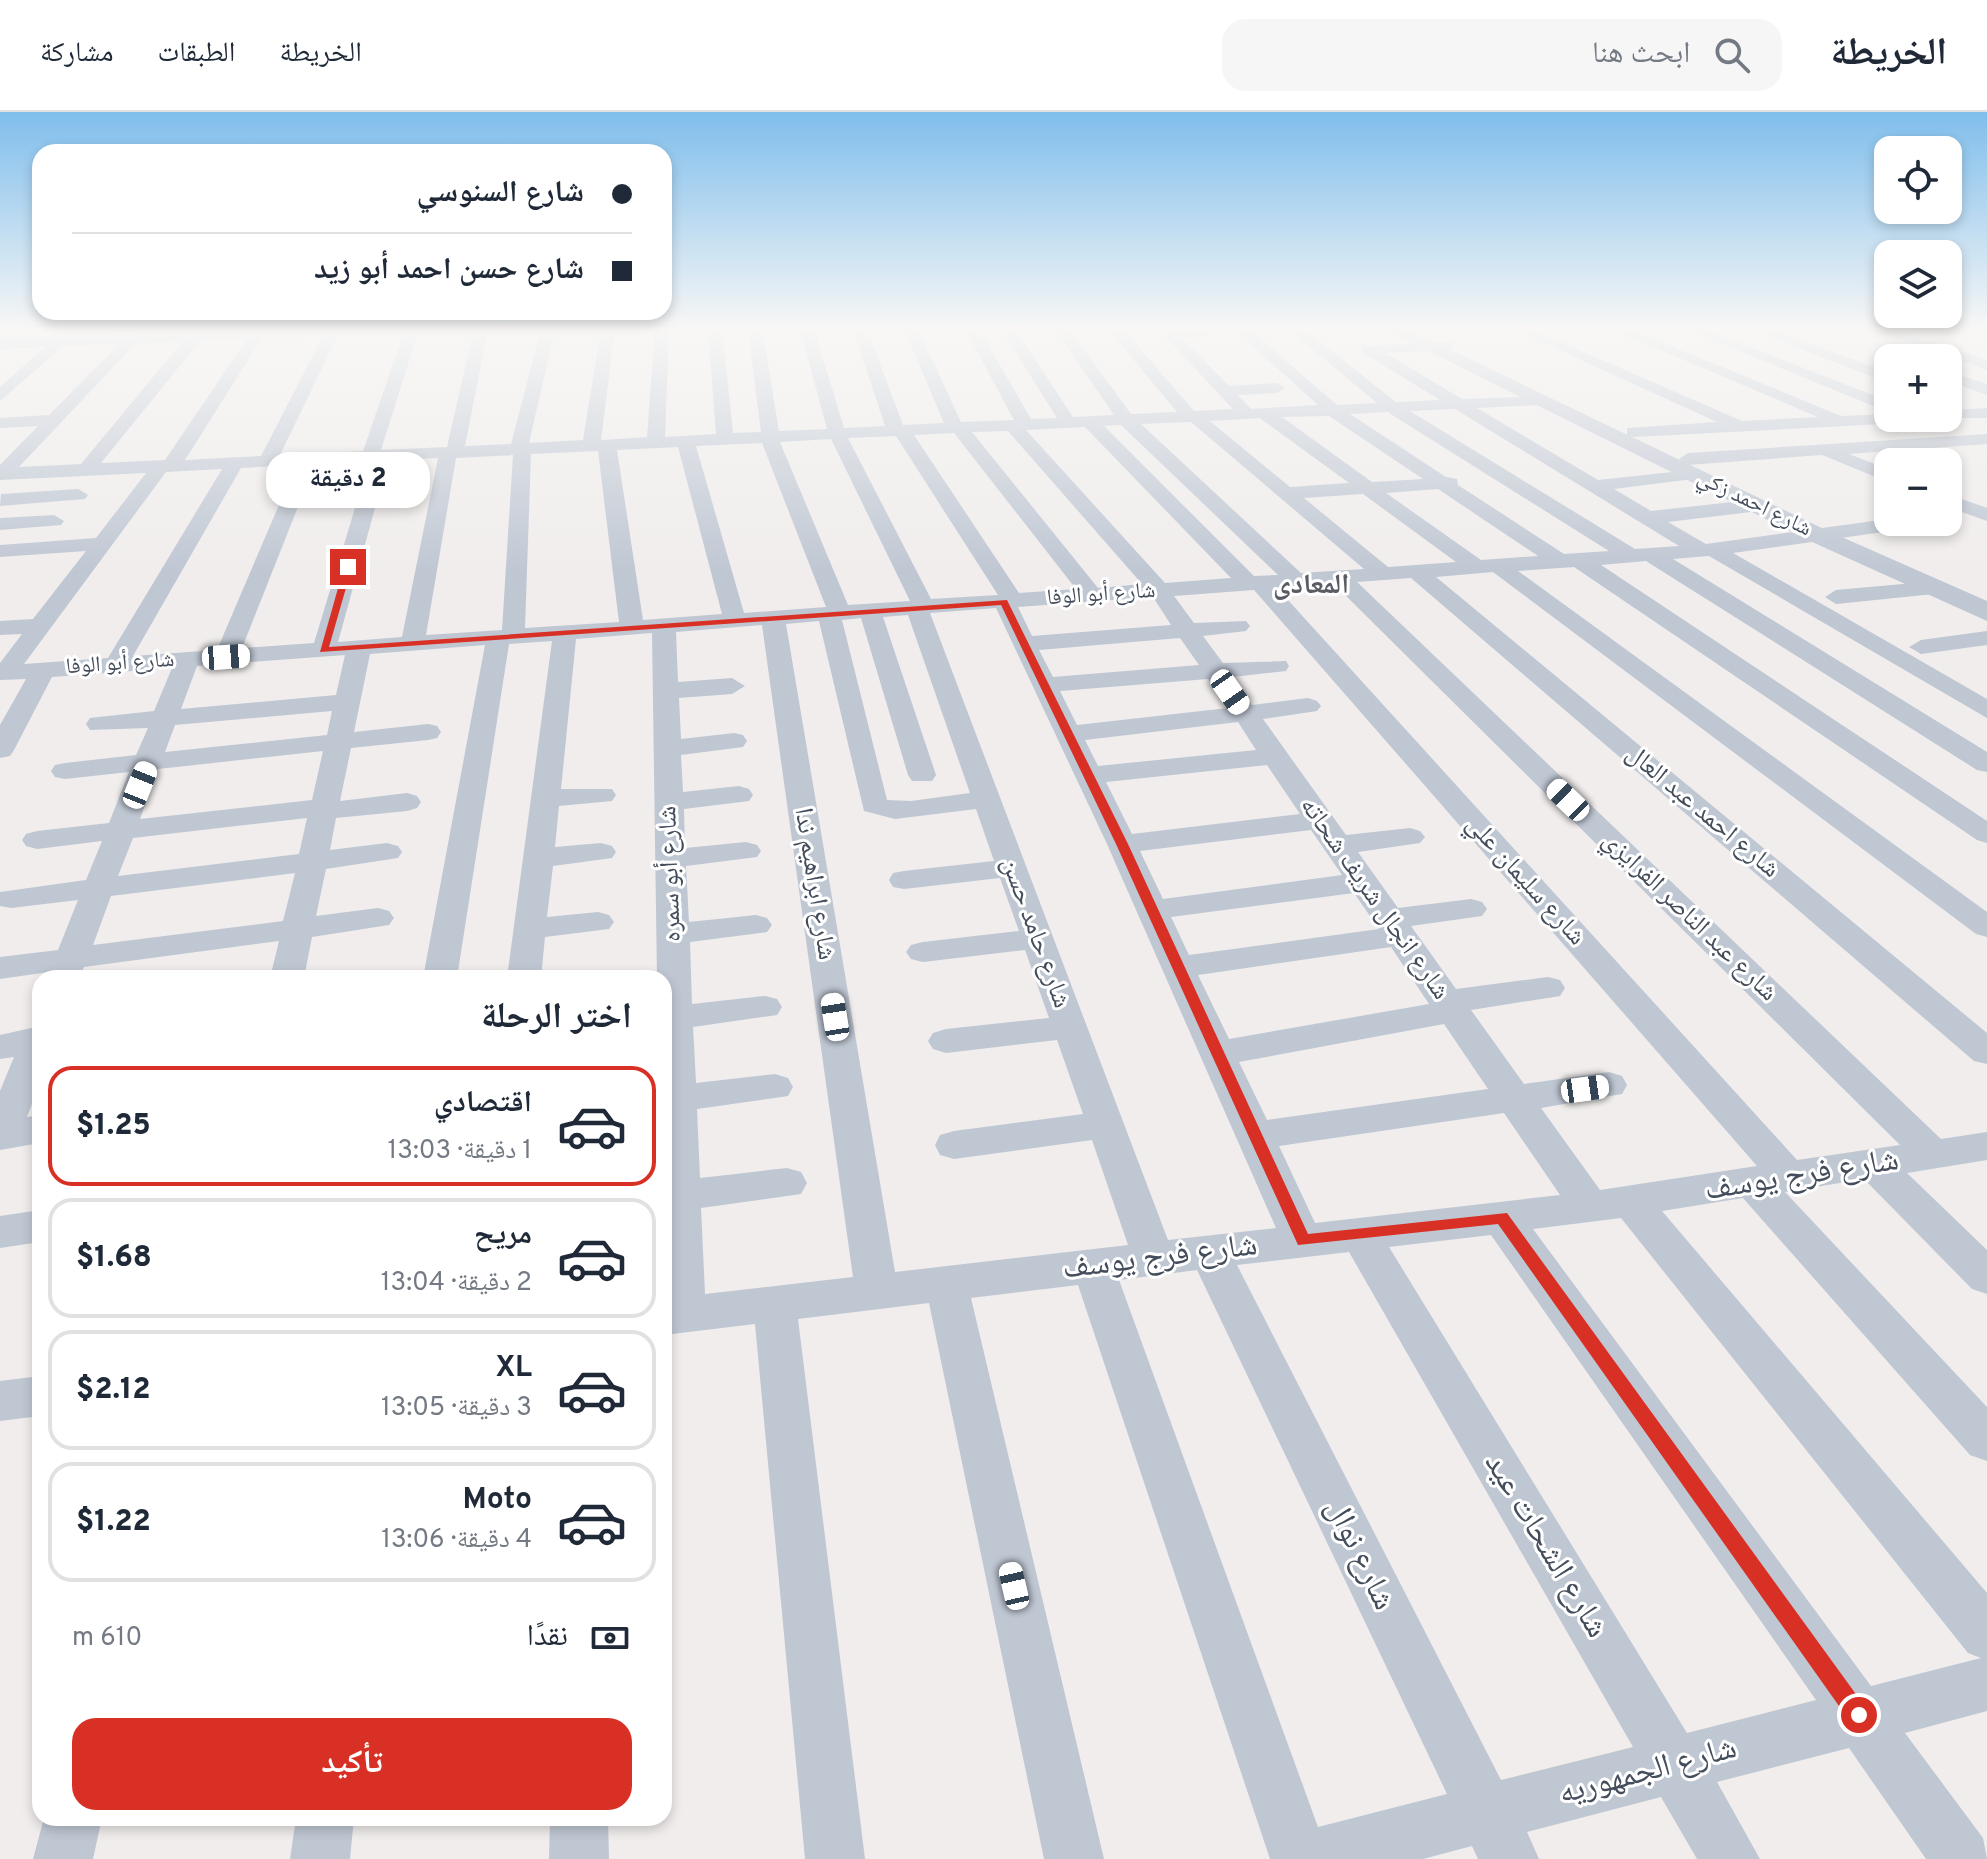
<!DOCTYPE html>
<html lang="ar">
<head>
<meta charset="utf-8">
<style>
	body { margin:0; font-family:Overpass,"Noto Naskh Arabic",sans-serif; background:#f6f6f7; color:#1f2937; direction:rtl; height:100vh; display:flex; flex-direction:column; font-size:30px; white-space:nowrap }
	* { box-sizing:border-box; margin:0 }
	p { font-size:26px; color:#747a83 }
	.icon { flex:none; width:44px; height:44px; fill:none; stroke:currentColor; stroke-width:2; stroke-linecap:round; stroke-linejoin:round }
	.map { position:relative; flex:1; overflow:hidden; direction:ltr }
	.sheet { position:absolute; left:32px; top:858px; width:640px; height:856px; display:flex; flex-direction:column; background:#fff; border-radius:24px; box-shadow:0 4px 12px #0003; direction:rtl }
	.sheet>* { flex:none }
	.hud { position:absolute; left:32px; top:32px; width:640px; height:176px; border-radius:24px; box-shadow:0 4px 12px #0003; direction:rtl; display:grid; align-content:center; height:176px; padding:0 40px; background:#fff }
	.fabs { position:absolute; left:1874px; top:24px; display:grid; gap:16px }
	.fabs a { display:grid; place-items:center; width:88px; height:88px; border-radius:16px; background:#fff; box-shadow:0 4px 12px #0003; font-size:40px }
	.end { position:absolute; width:36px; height:36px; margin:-18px; border:10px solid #d93025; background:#fff; box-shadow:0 0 0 4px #fff }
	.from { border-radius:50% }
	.bubble { position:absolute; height:56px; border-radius:24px; background:#fff; box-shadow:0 4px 12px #0003; font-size:26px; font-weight:800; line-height:56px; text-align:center; direction:rtl }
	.car { position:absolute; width:24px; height:48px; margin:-24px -12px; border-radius:10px; box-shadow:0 0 6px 2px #0007; background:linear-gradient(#fff 24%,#345 0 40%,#fff 0 76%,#345 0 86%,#fff 0) }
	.hud b { display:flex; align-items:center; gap:28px; height:76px; font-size:30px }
	.hud b+b { border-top:2px solid #e0e1e3 }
	.hud i { width:20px; height:20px; background:#1f2937 }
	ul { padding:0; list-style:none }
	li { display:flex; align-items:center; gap:24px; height:120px; margin:0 16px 12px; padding:0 24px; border:4px solid #e0e1e3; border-radius:24px }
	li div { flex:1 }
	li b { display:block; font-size:30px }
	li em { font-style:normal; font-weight:800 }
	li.on { border-color:#d93025 }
	li>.icon { width:72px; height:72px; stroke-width:1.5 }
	h2 { padding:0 40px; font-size:36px; line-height:96px }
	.pay { display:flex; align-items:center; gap:20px; height:88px; padding:0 40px; font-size:30px }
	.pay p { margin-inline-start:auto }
	.button { display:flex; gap:16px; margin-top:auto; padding:16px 40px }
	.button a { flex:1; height:92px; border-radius:24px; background:#d93025; color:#fff; font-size:32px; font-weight:800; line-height:92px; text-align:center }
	header { display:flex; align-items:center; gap:48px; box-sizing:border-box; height:112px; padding:0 40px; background:#fff; border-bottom:2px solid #e0e1e3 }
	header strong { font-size:38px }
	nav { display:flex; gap:44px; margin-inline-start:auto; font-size:28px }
	.search { width:560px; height:72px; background:#f6f6f7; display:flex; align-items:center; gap:20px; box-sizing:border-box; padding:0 28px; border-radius:24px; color:#747a83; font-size:30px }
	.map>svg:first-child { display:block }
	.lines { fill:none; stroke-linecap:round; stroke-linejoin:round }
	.minor { fill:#bfc7d3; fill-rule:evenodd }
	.tertiary { fill:#bfc7d3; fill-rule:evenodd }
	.route { fill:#d93025 }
	.labels { text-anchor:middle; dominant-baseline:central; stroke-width:6; stroke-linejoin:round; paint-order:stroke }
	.far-street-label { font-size:22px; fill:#444d5b; stroke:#fff }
	.street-label { font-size:26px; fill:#444d5b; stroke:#fff }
	.far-district-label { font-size:28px; font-weight:bold; fill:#595c62; stroke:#fff }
	.near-street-label { font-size:32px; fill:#444d5b; stroke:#fff }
</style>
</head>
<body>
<header>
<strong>الخريطة</strong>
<div class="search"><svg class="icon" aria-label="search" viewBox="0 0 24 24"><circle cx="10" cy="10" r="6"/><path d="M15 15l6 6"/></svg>ابحث هنا</div>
<nav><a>الخريطة</a><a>الطبقات</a><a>مشاركة</a></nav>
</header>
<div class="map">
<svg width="1987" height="1747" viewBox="0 0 1987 1747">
	<rect width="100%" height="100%" fill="#f0edec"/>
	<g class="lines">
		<path class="minor" d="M279,217H390L383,221L338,223L280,343L363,339L405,217H419L381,338L447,335L474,217H488L465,334L511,332L541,217H555L529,331L583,328L601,217H615L601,328L647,325L655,217H669L665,325L716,322L708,217H722L733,321L761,320L748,217H762L779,319L827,317L800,217H814L844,316L885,314L853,217H867L903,313L944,311L904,217H918L961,310L1014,308L965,217H979L1031,307L1057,306L1001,217H1015L1073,305L1114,303L1055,217H1069L1131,302L1177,300L1108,217H1123L1194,299L1233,297L1158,217H1213V223L1182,226L1229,274L1277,271L1285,276L1277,281L1238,283L1251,297L1318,293L1234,217H1249L1337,293L1377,291L1288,217H1304L1396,290L1440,288L1362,240V234L1453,230V236L1448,238L1385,241L1462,287L1543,284V292L1537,293L1477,296L1598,368L1700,357L1702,361L1693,367L1614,377L1651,399L1759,387L1769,393L1759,399L1668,410L1706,432L1888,407V410H1922L1912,416L1733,441L1987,587V606L1709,444L1673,447L1987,640V660L1977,658L1646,449L1601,453L1987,709V731L1977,728L1574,455L1518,459L1987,800V825L1976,822L1493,460L1436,465L1987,921V952L1974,949L1411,466L1357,470L1941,1027L1987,1020V1048L1907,1061L1987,1138V1182L1972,1177L1864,1067L1785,1080L1987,1295V1349L1970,1343L1743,1086L1662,1099L1987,1481V1599L1905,1621L1983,1726L1987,1747H1926L1849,1636L1717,1670L1760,1747H1697L1661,1685L1527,1720L1539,1747H1478L1472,1734L1423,1747H1270L1078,1173L971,1186L1104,1747H1044L929,1191L798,1207L865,1747H805L755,1212L664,1223V866H657L652,521L576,527L561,677H612L616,683L612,689L559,694L555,735L601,731L612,734L616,740L612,746L553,754L547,805L598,800L609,803L614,810L609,817L545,825L541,866H507L552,529L509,532L457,866H423L485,533L370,542L354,620L428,612L437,614L441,620L437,626L428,628L351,636L340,689L407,681L417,684L421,690L417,696L407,699L336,706L330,738L387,731L398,734L402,740L398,746L326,757L316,804L378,796L389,799L394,806L389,813L312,825L304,866H270L279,829L84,855L79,866H51L49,860L0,867V845L58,838L78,788L11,796L0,794V780L86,768L102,729L37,737L26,734L22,728L26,722L37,719L109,711L129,660L65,667L55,665L51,659L55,653L65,651L136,643L148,616L90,618L86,612L90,606L154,599L172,556L52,565L14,638L10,644L0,646V613L26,567L0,568V551L22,522L0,523V509L33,507L86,439L0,445V433L96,426L146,361L0,368V353L38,314L0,316V306L49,303L119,232L63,234L0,289V275L45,235L0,237V227ZM323,224L261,344L185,348L262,226ZM247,227L165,348L101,351L200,229ZM183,229L81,352L19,355L136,231ZM1455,297L1679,434L1635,437L1410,299ZM1389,300V301L1609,439L1564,442L1458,373L1457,367L1446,365L1350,302ZM1329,304L1423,367L1372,370L1282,305ZM1261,306V307L1349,371L1290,375L1210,309ZM1191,310L1364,457L1301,461L1141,312ZM1121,313L1278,463L1254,464L1104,314ZM1085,315L1231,466L1165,471L1026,318ZM1008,319L1142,472L1098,476L972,320ZM954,321L1076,477L1019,481L914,323ZM896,324L998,483L931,487L848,326ZM831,327L910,489L848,493L780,330ZM762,331L826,495L744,501L696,334ZM678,335L722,502L643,508L617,338ZM598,339L619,510L525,516L531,342ZM513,343L502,518L426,523L456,346ZM438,346L402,525L338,530L388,349ZM369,350L314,531L242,536L315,352ZM296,353L217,538L133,544L241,356ZM222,357L108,546L24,552L166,360ZM1438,377L1538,444L1481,448L1386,381ZM1363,382L1456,450L1388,455L1304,386ZM1334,472L1900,1033L1797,1048L1277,476ZM1254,478L1757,1054L1600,1078L1541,996L1622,982L1627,973L1622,964L1609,960L1524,972L1471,898L1560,884L1565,876L1560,868L1548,865L1456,877L1411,814L1482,804L1487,797L1482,790L1471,787L1398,796L1358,740L1420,731L1425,725L1420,719L1410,716L1346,723L1263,607L1317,599L1321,594L1317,589L1308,586L1252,593L1233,565L1286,559L1289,554L1286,549L1223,551L1203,524L1246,519L1250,514L1246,509L1194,511L1174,484ZM1153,485L1171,513L1032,524L1018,495ZM996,496L1107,732L1276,1116L1168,1128L930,501ZM908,503L970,681L911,689L887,688L842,508L861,506L908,663L912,669H932L936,663L883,505ZM819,509L864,699L895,707L976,697L994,749L904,759L893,761L889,768L893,775L904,777L1000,766L1019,819L923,830L911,833L906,840L911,847L923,850L1025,838L1049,906L946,917L933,921L928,929L933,937L946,941L1057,928L1083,1002L954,1019L940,1023L935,1033L940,1043L954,1047L1092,1028L1128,1133L895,1160L786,512ZM762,513L853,1165L705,1182L701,1096L801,1082L807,1071L801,1060L787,1056L700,1066L697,997L788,984L793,975L788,966L775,962L696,971L693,915L777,903L782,895L777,887L765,884L692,892L690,830L767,820L772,813L767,806L756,803L689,810L686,754L757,745L761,739L757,733L746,730L685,736L684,697L749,689L753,683L749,677L739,674L683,680L681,643L743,635L747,629L743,623L734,621L681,627L679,586L732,582L745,574L732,566L678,570L676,520ZM1180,526L1199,553L1053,565L1039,538ZM345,543L336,583L181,597L197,554ZM1208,567L1228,596L1077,613L1060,579ZM332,599L327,623L165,640L175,613ZM1238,610L1256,638L1098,654L1085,628ZM323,639L312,688L140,707L158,657ZM1267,653L1300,702L1132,722L1106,670ZM307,706L299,742L118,764L133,726ZM1311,718L1342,763L1163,787L1140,739ZM295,761L283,809L93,833L111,784ZM1354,781L1379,817L1189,843L1171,805ZM1391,835L1429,892L1229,927L1198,863ZM1444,912L1488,977L1267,1008L1239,950ZM1504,1001L1560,1083L1315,1111L1279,1034ZM1621,1106L1968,1541L1981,1546L1871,1574L1533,1117ZM1491,1123L1816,1588L1687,1621L1389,1135ZM1349,1140L1633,1635L1501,1668L1237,1153ZM1197,1158L1447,1682L1318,1715L1119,1168Z
			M1513,217H1531L1742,309L1818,305L1611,217H1630L1841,304L1888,302V306H1912L1903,311L1633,325L1627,324V316L1717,310Z
			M1685,217H1704L1888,289V300Z
			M1749,217H1769L1888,260V271Z
			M1873,217H1893L1987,248V258Z
			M1948,259L1987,272V283L1948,269Z
			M1987,296V306H1941H1948V298Z
			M1987,322V332L1849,342L1888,357V370L1822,343L1688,353L1679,347L1688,341Z
			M78,377L88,383L85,387L0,394L1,382Z
			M1948,382L1987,396V409L1948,395Z
			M54,403L64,409L61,413L0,418V406Z
			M1936,469L1944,471L1947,476L1944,481L1836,492L1825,485L1836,478Z
			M1987,519V533L1921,542L1909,535L1921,528Z
			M40,914V971L27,1005L40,1003V1031L0,1038V979L14,945L0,947V923Z
			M40,1098V1130L0,1136V1104Z
			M40,1264V1304L0,1309V1269Z
			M44,1706H102L93,1747H33Z
			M296,1706H354L350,1747H290Z
			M550,1706H608L609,1747H549Z"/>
		<path class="tertiary" d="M1384,217H1407L1828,419L1987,489V509L1810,429Z"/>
	</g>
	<linearGradient id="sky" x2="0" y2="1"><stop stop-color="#7fbeec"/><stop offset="0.47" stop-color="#f8f7f6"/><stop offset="1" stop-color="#f8f7f6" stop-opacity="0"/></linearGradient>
	<rect width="1987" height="461" fill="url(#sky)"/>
	<path class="route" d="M348,452L352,455L329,535L1007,488L1128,732L1308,1122L1507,1101L1866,1596L1869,1603L1866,1611L1859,1614L1851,1611L1498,1112L1298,1133L1116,732L1001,493L320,540L344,455Z"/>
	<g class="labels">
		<g class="far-street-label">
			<text transform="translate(1754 392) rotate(26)">شارع احمد زكي</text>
			<text transform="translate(1101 483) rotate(-4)">شارع أبو الوفا</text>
			<text transform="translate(120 552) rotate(-4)">شارع أبو الوفا</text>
		</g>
		<g class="street-label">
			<text transform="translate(1702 700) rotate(40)">شارع احمد عبد العال</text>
			<text transform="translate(671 762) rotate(-92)">شارع أبو سمره</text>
			<text transform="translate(1525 769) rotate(48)">شارع سليمان علي</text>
			<text transform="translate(814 772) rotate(81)">شارع ابراهيم ندا</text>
			<text transform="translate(1374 787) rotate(55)">شارع انجال شريف شحاته</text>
			<text transform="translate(1689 805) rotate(44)">شارع عبد الناصر الفرايزي</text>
			<text transform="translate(1035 821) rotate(70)">شارع حامد حسن</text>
		</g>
		<g class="far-district-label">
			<text x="1311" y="474">المعادى</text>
		</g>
		<g class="near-street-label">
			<text transform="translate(1802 1064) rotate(-9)">شارع فرج يوسف</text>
			<text transform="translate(1160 1146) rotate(-7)">شارع فرج يوسف</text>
			<text transform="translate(1545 1434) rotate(59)">شارع الشحات عيد</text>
			<text transform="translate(1359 1443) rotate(64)">شارع نوال</text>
			<text transform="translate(1648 1660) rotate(-15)">شارع الجمهوريه</text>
		</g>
	</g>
</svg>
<div class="fabs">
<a><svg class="icon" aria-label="locate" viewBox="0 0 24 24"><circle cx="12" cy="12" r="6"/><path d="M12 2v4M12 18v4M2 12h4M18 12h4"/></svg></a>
<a><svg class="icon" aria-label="layers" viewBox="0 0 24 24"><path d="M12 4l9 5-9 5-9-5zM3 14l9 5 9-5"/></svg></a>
<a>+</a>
<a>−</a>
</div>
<i class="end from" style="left:1859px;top:1603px"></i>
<i class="end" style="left:348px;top:455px"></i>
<div class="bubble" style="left:266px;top:340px;width:164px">2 دقيقة</div>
<i class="car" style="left:226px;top:545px;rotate:86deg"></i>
<i class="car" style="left:1230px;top:580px;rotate:145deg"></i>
<i class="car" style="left:140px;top:673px;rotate:22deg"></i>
<i class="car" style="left:1568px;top:688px;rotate:314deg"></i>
<i class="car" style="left:835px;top:905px;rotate:351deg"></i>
<i class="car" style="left:1585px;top:977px;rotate:82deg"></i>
<i class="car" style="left:1014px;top:1474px;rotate:347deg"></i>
<div class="hud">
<b><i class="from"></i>شارع السنوسي</b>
<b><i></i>شارع حسن احمد أبو زيد</b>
</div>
<section class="sheet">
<h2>اختر الرحلة</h2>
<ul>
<li class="on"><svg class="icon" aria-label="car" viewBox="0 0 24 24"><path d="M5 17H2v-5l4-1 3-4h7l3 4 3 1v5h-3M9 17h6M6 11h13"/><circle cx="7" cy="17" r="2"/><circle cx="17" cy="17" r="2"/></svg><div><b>اقتصادي</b><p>1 دقيقة · 13:03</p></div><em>$1.25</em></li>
<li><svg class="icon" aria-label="car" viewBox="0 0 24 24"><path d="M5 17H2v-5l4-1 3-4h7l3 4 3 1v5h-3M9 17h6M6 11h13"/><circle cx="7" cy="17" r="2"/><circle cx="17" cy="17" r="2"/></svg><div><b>مريح</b><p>2 دقيقة · 13:04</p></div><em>$1.68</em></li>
<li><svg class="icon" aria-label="car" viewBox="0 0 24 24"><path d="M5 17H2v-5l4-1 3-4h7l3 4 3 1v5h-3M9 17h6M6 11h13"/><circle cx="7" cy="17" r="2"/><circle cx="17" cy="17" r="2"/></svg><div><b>XL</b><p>3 دقيقة · 13:05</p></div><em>$2.12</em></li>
<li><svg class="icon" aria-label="car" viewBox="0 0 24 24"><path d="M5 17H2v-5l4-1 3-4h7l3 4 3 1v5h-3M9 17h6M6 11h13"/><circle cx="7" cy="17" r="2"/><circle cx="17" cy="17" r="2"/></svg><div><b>Moto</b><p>4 دقيقة · 13:06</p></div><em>$1.22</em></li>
</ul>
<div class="pay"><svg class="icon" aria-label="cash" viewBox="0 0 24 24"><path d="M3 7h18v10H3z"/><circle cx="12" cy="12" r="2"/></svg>نقدًا<p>610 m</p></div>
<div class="button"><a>تأكيد</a></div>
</section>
</div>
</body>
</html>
